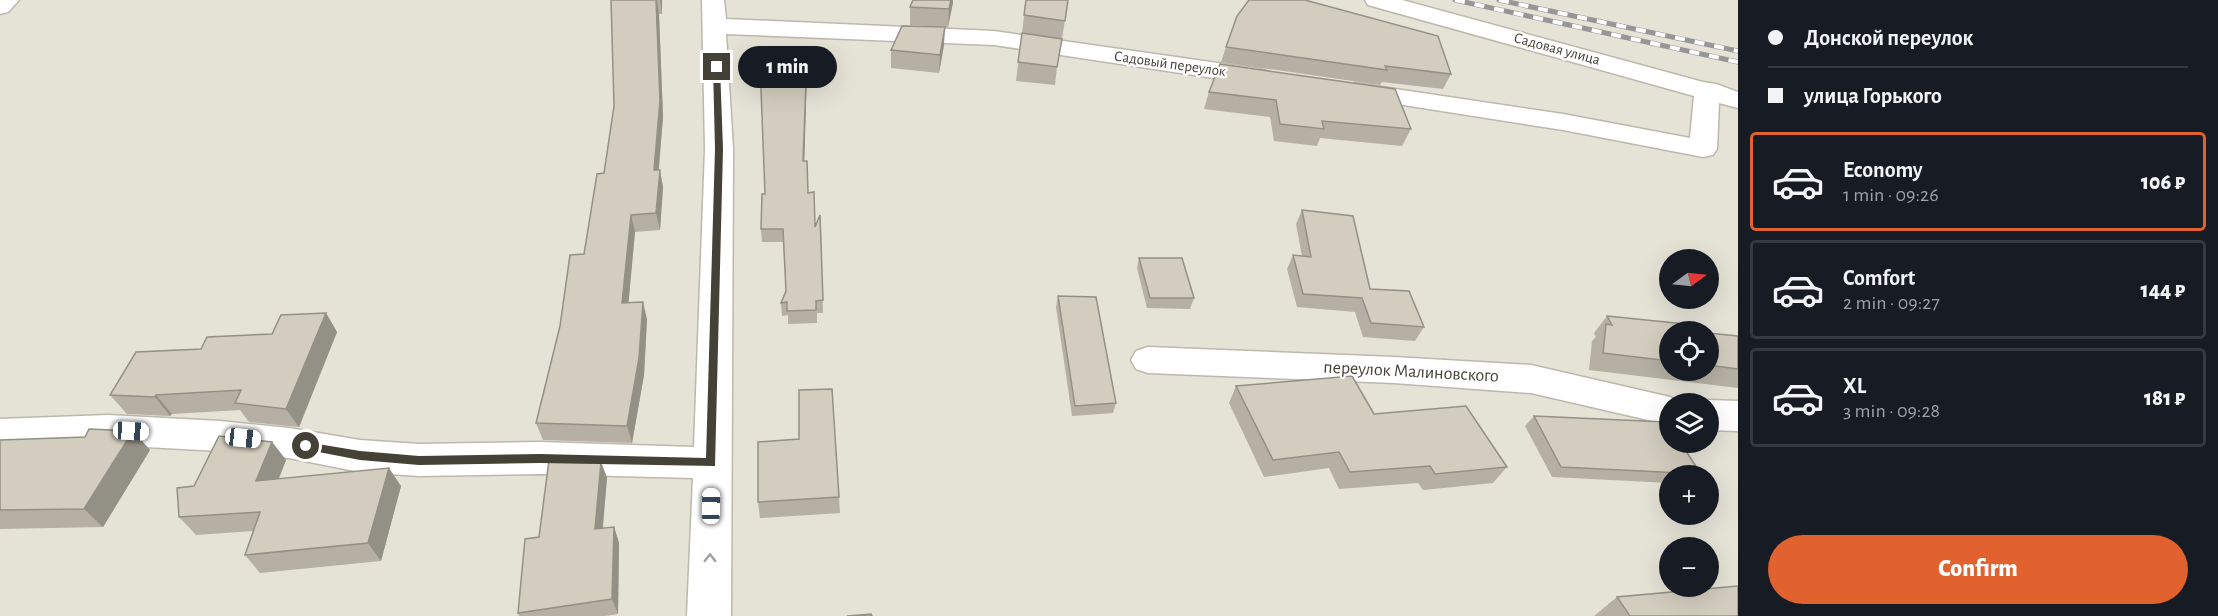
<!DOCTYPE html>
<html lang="en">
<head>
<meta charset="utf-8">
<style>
	body { margin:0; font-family:"Alegreya Sans",sans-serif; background:#20242c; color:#f1f3f6; height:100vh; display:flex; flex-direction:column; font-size:22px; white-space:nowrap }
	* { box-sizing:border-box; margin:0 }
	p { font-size:20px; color:#9ea1a6 }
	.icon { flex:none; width:33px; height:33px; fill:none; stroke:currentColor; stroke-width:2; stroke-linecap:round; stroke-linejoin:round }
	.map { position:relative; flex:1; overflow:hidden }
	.sheet { display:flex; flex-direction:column; background:#171b24; width:480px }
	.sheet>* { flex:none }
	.hud { display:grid; align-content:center; height:132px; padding:0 30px; background:#171b24 }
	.needle { width:39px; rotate:75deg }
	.fabs { position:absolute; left:1659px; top:249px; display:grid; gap:12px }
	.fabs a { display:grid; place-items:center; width:60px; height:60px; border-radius:50%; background:#171b24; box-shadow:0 6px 24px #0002; font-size:30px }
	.end { position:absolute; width:27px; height:27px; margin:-14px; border:8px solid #444137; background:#fff; box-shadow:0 0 0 3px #fff }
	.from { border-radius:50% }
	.bubble { position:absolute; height:42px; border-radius:21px; background:#171b24; box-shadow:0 6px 24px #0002; font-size:20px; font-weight:800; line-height:42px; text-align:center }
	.car { position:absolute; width:18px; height:36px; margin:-18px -9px; border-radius:8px; box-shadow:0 0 4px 2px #0007; background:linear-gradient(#fff 24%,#345 0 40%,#fff 0 76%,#345 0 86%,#fff 0) }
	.hud b { display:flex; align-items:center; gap:21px; height:57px; font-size:22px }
	.hud b+b { border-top:2px solid #363941 }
	.hud i { width:15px; height:15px; background:#f1f3f6 }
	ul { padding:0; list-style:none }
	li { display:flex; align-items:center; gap:18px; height:99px; margin:0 12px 9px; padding:0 18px; border:3px solid #363941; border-radius:6px }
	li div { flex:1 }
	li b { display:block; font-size:22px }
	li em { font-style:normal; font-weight:800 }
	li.selected { border-color:#e1612f }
	li>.icon { width:54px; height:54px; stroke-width:1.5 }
	.button { display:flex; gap:12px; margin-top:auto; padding:12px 30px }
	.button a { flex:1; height:69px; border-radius:36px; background:#e1612f; color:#fff; font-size:24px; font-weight:800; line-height:69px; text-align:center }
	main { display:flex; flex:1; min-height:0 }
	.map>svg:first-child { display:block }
	.residential { fill:#e5e2d6; fill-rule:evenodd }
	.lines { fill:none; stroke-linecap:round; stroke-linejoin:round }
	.minor-casing { stroke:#bcb8ab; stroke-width:3 }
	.minor { fill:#fff; fill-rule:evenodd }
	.rail-casing { stroke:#969696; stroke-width:5 }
	.rail { stroke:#fff; stroke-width:4; stroke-dasharray:10; stroke-linecap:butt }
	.wall { fill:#b5b0a3 }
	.shaded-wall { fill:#939085 }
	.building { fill:#d2cdbe; stroke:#939085; stroke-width:1.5 }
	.oneway { stroke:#a2a09b }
	.route { fill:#444137 }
	.labels { text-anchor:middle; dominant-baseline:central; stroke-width:4.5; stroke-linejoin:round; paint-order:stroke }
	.far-street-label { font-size:15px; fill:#444137; stroke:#fff }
	.street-label { font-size:18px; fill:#444137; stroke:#fff }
</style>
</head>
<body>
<main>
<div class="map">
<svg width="1738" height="616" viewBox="0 0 1738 616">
	<rect width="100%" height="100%" fill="#f2f0e7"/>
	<path class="residential" d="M0,0H1738V616H0ZM1670,260H1708V298H1670ZM1670,332H1708V370H1670ZM1670,404H1708V442H1670ZM1670,476H1708V514H1670ZM1670,548H1708V586H1670Z"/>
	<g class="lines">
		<g class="minor-casing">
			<path id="minor" d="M0,0H19L8,12L0,14Z
				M702,0H724L726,19L994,31L1260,69L1269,72L1273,77L1269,82L1260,85L994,45L726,34L733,149L731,616H687L693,478L540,474L419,476L360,472L289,458L220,451L108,445L0,449V419L108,415L220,421L289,428L360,440L419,444L540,442L694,447L705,149Z
				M1365,0H1402L1703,82L1716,84L1738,92V108L1719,103L1717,149L1713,155L1703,157L1563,130L1346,96L1342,91L1346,86L1355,83L1563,114L1690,138L1694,96L1368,5Z
				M1148,347L1394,357L1531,365L1670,397L1684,404H1670V425L1531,393L1394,383L1148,373L1136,369L1131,360L1136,351Z
				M1708,400L1738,401V431L1708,430V404H1699Z"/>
		</g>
		<use href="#minor" class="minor"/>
		<g class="rail-casing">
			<path id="rail" d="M1455,0L1738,62
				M1499,0L1738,51"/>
		</g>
		<use href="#rail" class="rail"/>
	</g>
	<path class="wall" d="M611,0H662V14H659L663,117L659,170L663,187L660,230L635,232L628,303L647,319L644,375L632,443L543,440L536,423L584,254L604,173L614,106Z
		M913,0H953L948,27L910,25V7Z
		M1026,0H1068L1062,39L1022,33Z
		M1022,33L1057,67L1055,85L1016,81Z
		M944,45L939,73L891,68V50Z
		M1226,47L1451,74L1443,89L1382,82L1380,85L1221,62Z
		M807,56V69L804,161L808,193L815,226L821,228L823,313H817V323L788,324V315L782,316L781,303L786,291L783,242H762L761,229Z
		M1220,64L1411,129L1402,146L1320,138L1317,146L1274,141L1270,117L1204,109L1209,92Z
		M1302,210L1370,289L1424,327L1415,341L1363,337L1355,312L1297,307L1287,269L1293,255L1302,256L1296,224Z
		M1139,258L1194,298L1190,309L1147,308L1137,268Z
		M1058,296L1116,403L1113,413L1072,416L1056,307Z
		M326,313L337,332L299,427L249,422L240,410L172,414L170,416L127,414L110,395L201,349L272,334Z
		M1607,316L1670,332V370H1708V333L1738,336V388L1589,370L1592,341L1596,337L1594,333Z
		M1236,386L1374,414L1507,467L1493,483L1423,490L1418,483L1339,489L1329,468L1264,477L1229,403Z
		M1534,416L1701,474L1699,476H1670V483L1552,477L1525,426Z
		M133,431L150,450L103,527L0,529V440L85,437Z
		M799,439L839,497L840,513L760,518L758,502Z
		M272,442L286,460L279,479L401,486L381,561L260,573L245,555L253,531L196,535L179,517Z
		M601,462L607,478L603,528L614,527L619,543L618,614L605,616H519L518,613Z
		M1617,597L1738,616H1594Z"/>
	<path class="shaded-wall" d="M657,0L659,14L663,117L657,187L654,170Z
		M660,0H662V14Z
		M951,0H953V3L948,27L949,9Z
		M945,27L944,45L939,73L940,55Z
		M807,56V69L804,174L803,161Z
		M660,170L663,187L660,230L656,213Z
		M631,215L635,232L627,320L622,303Z
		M643,302L647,319L644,375L632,443L627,426Z
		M326,313L337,332L299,427L286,409Z
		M156,395L172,414L170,416L155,397Z
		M133,431L150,450L103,527L84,509Z
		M272,442L286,460L270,499L256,481Z
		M601,462L607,478L601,545L595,529Z
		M389,468L401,486L381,561L368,543Z
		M614,527L619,543L618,614L612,599Z"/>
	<path class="building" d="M611,0H656L660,101L654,170H660L656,213L631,215L622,303L643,302L639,358L627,426L536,423L560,326L570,255L584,254L597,174L604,173L614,106Z
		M913,0H951L949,9L910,7Z
		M1026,0H1068L1065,21L1024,15Z
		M1249,0H1305L1438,36L1451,74L1385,66L1387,70L1226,47L1237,16Z
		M902,26L945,27L940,55L891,50Z
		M1022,33L1062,39L1057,67L1018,62Z
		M807,56L803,161H807L808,193L814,192L815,227L820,215L823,300L816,301V310L787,311V302L781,303L786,291L783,229H761L762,194H765L761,90L764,57Z
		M1220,64L1395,89L1411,129L1322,121L1324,129L1280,124L1276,100L1209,92Z
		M1302,210L1353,216L1370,289L1409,291L1424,327L1371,323L1362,298L1303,294L1293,255L1311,257Z
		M1139,258H1182L1194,298H1150Z
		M1058,296L1096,297L1116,403L1075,406Z
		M326,313L286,409L235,403L241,390L156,395L155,397L110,395L136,352L201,349L207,337L272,334L281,315Z
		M1607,316L1685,324L1690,332H1670V361L1603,353L1606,324L1612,325Z
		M1708,333L1738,336V369L1708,365Z
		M1352,376L1374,414L1466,406L1507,467L1435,474L1430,466L1350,472L1339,452L1273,460L1236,386Z
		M832,389L839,497L758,502V442L799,439V390Z
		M1534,416L1666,422L1670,427V442H1680L1701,474L1561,467Z
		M89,429L133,431L84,509L0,510V440L85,437Z
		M219,436L272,442L256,481L389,468L368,543L245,555L260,512L179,517L177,488L194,486Z
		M549,460L601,462L595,529L614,527L612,599L518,613L525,539L539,537Z
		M1738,586V616H1630L1617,597Z
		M871,614L872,616H847Z"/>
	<defs><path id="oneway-chevron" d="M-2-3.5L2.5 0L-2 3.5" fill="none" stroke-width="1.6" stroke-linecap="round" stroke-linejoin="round" transform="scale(1.5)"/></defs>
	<use class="oneway" href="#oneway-chevron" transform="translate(710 558) rotate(-89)"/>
	<path class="route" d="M717,65L720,67L723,149L715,466L540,463L419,465L360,460L303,449L301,446L306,442L360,451L419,456L540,454L706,458L715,149L713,67Z"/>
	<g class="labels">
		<g class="far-street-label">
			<text transform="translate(1557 49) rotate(15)">Садовая улица</text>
			<text transform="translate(1170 64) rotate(8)">Садовый переулок</text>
		</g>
		<g class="street-label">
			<text transform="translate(1411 372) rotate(3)">переулок Малиновского</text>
		</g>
	</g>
</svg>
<div class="fabs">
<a><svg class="needle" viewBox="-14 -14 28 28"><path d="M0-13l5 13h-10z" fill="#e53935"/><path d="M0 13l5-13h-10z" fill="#9ea1a6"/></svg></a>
<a><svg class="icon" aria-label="locate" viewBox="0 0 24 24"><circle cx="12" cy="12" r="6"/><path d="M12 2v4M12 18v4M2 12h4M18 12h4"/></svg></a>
<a><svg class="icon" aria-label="layers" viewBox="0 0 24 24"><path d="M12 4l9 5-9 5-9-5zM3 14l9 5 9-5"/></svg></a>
<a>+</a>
<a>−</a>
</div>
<i class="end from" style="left:306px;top:446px"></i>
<i class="end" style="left:717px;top:67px"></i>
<div class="bubble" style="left:738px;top:46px;width:99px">1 min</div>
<i class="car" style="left:131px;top:431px;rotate:93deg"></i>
<i class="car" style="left:243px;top:438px;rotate:96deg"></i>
<i class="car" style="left:711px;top:506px;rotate:1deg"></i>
</div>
<section class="sheet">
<div class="hud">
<b><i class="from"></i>Донской переулок</b>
<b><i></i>улица Горького</b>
</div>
<ul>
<li class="selected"><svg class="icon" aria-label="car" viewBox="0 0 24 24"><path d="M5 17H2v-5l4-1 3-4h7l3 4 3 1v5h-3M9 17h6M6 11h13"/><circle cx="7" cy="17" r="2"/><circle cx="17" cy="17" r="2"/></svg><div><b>Economy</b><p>1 min · 09:26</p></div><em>106 ₽</em></li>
<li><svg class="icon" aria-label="car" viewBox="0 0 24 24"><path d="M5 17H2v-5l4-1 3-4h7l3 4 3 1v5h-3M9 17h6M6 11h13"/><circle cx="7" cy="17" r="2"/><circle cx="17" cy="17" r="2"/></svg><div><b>Comfort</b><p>2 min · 09:27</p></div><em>144 ₽</em></li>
<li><svg class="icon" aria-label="car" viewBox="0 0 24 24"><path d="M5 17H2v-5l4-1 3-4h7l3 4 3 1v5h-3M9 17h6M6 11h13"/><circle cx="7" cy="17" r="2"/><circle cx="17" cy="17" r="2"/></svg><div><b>XL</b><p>3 min · 09:28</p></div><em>181 ₽</em></li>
</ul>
<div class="button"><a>Confirm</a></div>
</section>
</main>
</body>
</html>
